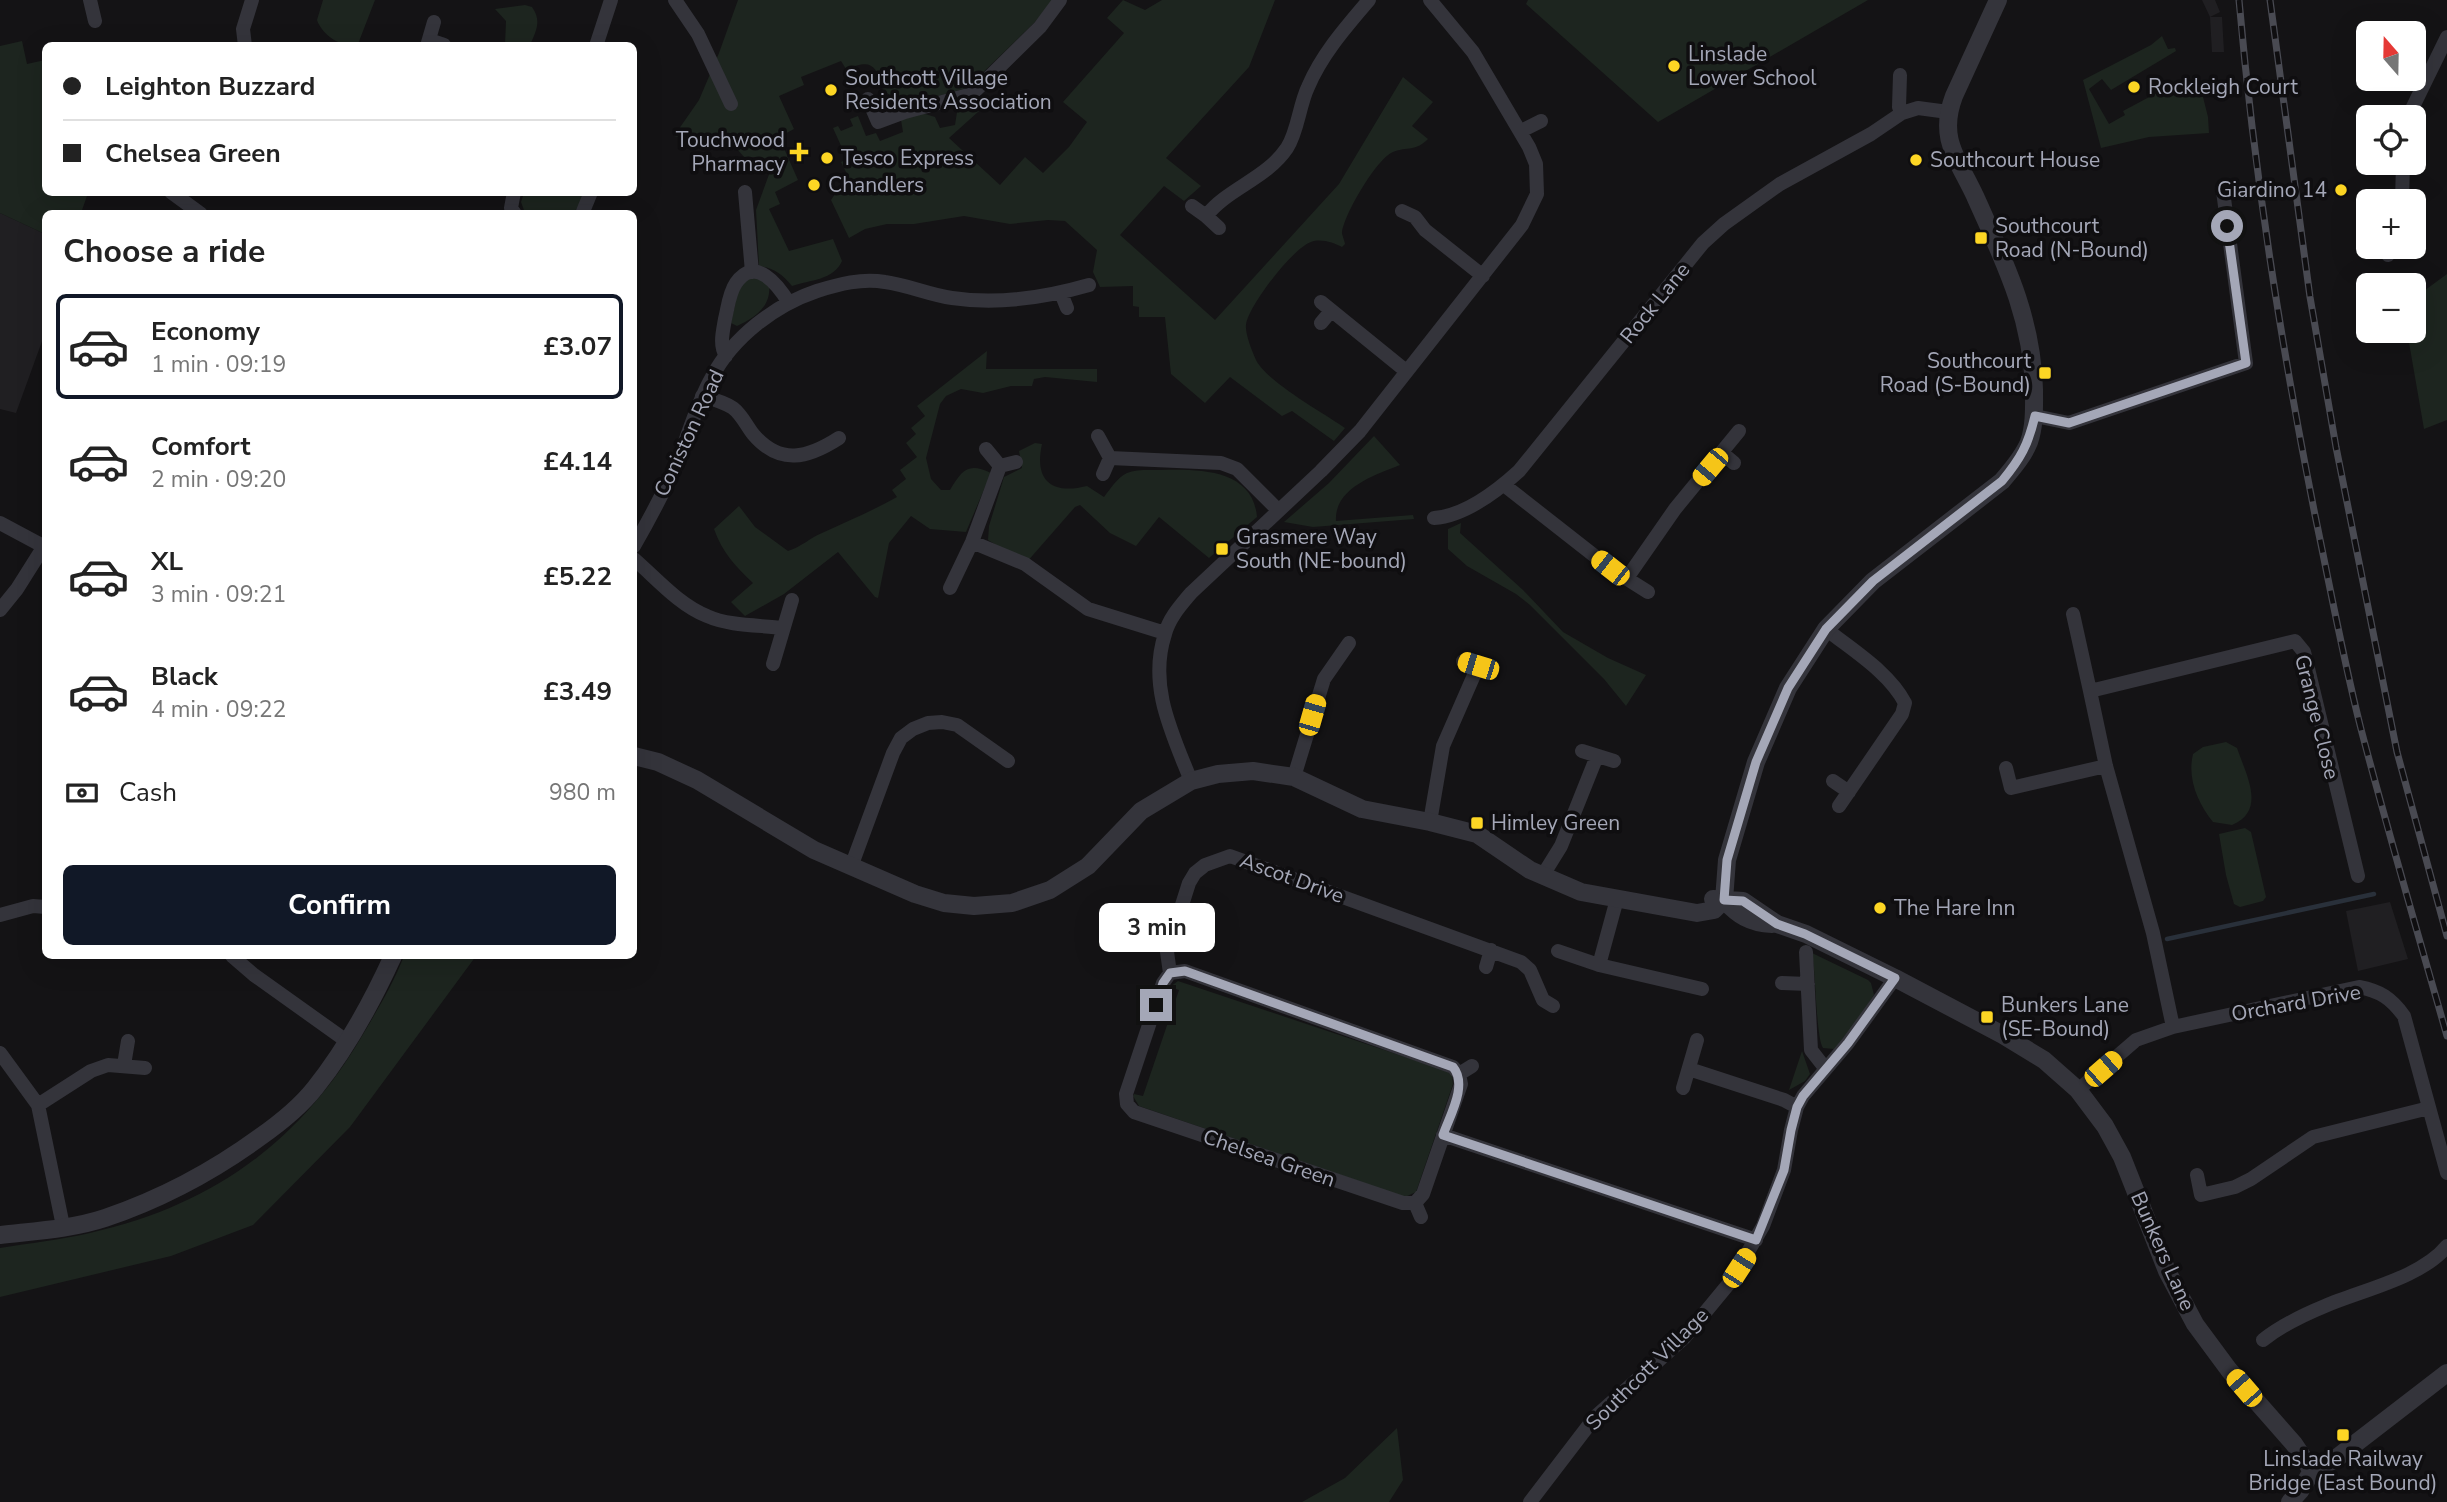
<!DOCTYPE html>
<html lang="en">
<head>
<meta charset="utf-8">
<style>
	body { margin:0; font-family:"Nunito Sans",sans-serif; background:#f6f6f6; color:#222; height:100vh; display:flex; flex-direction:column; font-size:26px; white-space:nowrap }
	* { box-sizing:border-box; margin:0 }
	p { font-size:23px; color:#767676 }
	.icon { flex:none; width:38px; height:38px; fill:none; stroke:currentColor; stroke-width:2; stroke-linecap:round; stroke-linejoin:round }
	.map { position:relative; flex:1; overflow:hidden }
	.details { position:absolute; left:42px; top:210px; width:595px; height:749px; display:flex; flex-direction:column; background:#fff; border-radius:10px; box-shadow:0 7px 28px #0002 }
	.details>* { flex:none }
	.top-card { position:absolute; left:42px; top:42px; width:595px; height:154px; border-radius:10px; box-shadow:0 7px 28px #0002; display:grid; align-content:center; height:154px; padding:0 21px; background:#fff }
	.needle { width:46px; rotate:340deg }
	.tools { position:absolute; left:2356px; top:21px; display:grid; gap:14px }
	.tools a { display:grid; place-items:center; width:70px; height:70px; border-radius:10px; background:#fff; box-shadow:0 7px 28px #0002; font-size:35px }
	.end { position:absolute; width:32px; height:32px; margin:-16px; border:9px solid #a4a7b7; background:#111; box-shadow:0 0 0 4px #111 }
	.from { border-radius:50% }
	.bubble { position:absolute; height:49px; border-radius:10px; background:#fff; box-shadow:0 7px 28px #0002; font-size:23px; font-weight:700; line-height:49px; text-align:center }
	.car { position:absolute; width:21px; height:42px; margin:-21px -10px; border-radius:9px; box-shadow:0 0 5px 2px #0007; background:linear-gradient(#f5c518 24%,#345 0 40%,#f5c518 0 76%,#345 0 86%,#f5c518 0) }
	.top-card b { display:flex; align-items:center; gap:24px; height:66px; font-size:26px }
	.top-card b+b { border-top:2px solid #e0e0e0 }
	.top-card i { width:18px; height:18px; background:#222 }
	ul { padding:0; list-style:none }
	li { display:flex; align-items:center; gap:21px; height:105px; margin:0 14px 10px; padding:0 7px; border:4px solid transparent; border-radius:10px }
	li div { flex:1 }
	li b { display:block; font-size:26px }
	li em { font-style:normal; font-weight:700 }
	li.active { border-color:#111827 }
	li>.icon { width:63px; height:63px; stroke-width:1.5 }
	h2 { padding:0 21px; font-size:32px; line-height:84px }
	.pay { display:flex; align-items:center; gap:18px; height:77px; padding:0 21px; font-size:26px }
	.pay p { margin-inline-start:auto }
	.primary-button { display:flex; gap:14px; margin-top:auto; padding:14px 21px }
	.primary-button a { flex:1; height:80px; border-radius:10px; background:#111827; color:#fff; font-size:28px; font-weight:700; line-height:80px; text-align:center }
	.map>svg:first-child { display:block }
	.built { fill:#201f22 }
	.green { fill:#1d251f }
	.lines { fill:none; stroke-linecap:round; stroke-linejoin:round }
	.stream { stroke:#29303a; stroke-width:4.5 }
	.minor { stroke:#34343b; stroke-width:14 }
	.tertiary { stroke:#34343b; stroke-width:18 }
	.rail-casing { stroke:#494a52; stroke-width:7 }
	.rail { stroke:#0f0e10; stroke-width:4.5; stroke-dasharray:13; stroke-linecap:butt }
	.route { stroke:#a4a7b7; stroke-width:9 }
	.poi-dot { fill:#fdd624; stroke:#0f0e10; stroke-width:2.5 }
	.labels { text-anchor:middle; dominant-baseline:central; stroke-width:7; stroke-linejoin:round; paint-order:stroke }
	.poi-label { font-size:21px; fill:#a4a7b7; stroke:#0f0e10; text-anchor:start }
	.street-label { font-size:21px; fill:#a4a7b7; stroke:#0f0e10 }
</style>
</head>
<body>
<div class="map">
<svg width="2447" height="1502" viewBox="0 0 2447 1502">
	<rect width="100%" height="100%" fill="#141315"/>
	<path class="built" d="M2202,0H2215L2220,12L2210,17H2222L2224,52H2212L2210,17Z
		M0,213L45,234V333L16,413L0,409Z
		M2390,902L2408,959L2358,971L2346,911Z"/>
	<path class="green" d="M323,0H375L358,44C342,49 322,35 317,20Z
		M738,0H1053L1034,23L967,88L912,103L908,100L900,103L882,89L885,88C874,64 872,59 846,69L841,61L801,77L804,85L779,96L794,129L779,137L798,180L775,192L780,204L769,209L789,251L833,239L842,261C834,280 810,280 792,286C782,274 774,268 759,266L756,210L771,169L766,159L758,157H744L737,149L674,136L699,100L719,53Z
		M1123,0L1145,10L1162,0H1275L1249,67L1166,158L1201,186L1184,201L1164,186L1120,235L1215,320L1339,184L1403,77L1433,102L1412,126L1428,139C1415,152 1408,146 1393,152C1377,158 1343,216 1342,233C1342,235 1345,242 1345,244L1342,247C1334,243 1321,238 1311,242C1293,248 1248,306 1246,325C1245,334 1252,351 1256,360C1267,382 1324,413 1345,428L1334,441L1292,411L1282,416L1230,377L1205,403L1171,374L1165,317H1139V307L1133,306V286L1100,287L1093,272L1097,250L1065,221L1048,220L1010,224L964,216L914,224H887L865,229L849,238L831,200L837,191L851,182L841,162L847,159L833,128L838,126L841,131L853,126L850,119L858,116L866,136L876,133L880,141L903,132L901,120L922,113L935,117L940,128L955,125L957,112L982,96L988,103L949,138L1000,185L1025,157L1043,173L1069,147L1087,122L1063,102L1124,33L1107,18Z
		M1528,0H1868L1658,122L1526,4Z
		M525,5L532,7C542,21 536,31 530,45H505L506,21L495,9Z
		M2162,36L2168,49L2175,48L2176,51L2111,90L2102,79L2089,89L2109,124L2125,115L2123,111L2183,79L2187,92L2201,89L2208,117L2209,133L2149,137L2101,148L2083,80L2151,45Z
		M22,41L27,64L45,60L46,192L88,193L81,213L46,214L45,234L0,213V46Z
		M2368,154V163H2395C2385,178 2366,172 2368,154Z
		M524,193H583L579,206L573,213H525L521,202Z
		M2447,274V420L2424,429L2407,331H2413V299Z
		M753,276L769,283C772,306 756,317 737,326L731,323L739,286Z
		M987,351L986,369H1097V382L1045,377L1034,379L1032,386H1011L983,393L961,389L946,396L940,404L926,458L931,479L941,490H950C962,470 968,462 991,473L966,532L930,529L911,516L889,543L878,598L875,597L838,552L784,594L745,616L731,602L753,583C736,567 722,552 714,529L739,506L755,527L788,551C801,547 810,538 822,533C848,521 872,511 897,497L892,490L906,479L900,470L917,457L906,443L916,434L911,428L925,416L917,406Z
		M1374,436L1400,465C1375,475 1334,488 1336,521L1413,515L1414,519L1313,527L1284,522L1329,483Z
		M1035,443L1042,444C1034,480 1051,495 1087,486L1104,497C1111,488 1117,478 1127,473C1136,469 1150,470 1160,470C1197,469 1253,468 1257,517L1209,558L1159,517L1136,546L1110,533L1080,505L1075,507L1026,563L988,540L989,526L1004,477L1022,468L1019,451Z
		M1461,523L1460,533L1523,590L1563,632L1608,658L1646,675L1626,706L1604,679L1530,605L1516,594L1467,566L1448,549V529Z
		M2226,742L2237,748C2246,775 2267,810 2232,825L2213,822C2198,803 2187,779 2193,754L2203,747Z
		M2245,828L2251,832L2266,897L2263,901L2240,907L2234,904L2226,875L2219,834Z
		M1812,953L1868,980L1871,983L1874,995L1849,1032L1834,1049L1823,1048C1816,1038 1816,972 1812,953Z
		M404,956H476L350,1127L253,1225L171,1256L0,1297V1248C30,1243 60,1240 90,1233C211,1206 299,1143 362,1036C378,1009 393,984 404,956Z
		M1178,981L1447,1071L1452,1076L1453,1084L1416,1192L1405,1197L1139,1106L1133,1096L1134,1094L1143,1096L1179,990L1170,987Z
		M1802,1051L1810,1074L1805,1081L1789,1090Z
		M1397,1428L1403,1480L1389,1502H1302L1345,1478Z"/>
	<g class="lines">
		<path class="stream" d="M2167,939L2374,894"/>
		<path class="minor" d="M90,0L95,21
			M675,0L698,34L731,104
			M429,40L444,45
			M245,46L243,29L252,0
			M427,46L434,22
			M596,46L611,0
			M1900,75L1899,107L1902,113
			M868,99L878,122L905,112L972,94L1040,27L1060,0
			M2408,117L2447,37
			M1521,131L1541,121
			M171,192L201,214
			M514,192L511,208L515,214
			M745,192L752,272
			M2402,201L2403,163
			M1192,206L1206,216C1228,188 1266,179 1287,148C1298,131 1299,106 1308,87C1322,54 1346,27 1369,0
			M1402,211L1415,217L1425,230L1483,276
			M582,214L591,192
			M1206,216L1219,228
			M2388,255L2393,247
			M1061,293L1067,308
			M1321,302L1406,371
			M1321,323L1331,311
			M726,356C719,345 723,331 725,319C728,307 729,293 736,283C755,255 778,285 789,303
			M702,396C713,399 724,402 733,408C742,415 746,425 753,434C780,466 808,458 839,438
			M2035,416L2069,423L2246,363L2223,191
			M1098,436L1110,458L1103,474
			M986,449L1000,466L1016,462
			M1722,453L1734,463
			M1110,458L1221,463L1237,469L1278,510
			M1504,485L1610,568L1648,592
			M1434,518C1465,516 1496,492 1519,471L1703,243L1724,224L1780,184L1871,134L1902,113L1918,108L1948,112
			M0,523L43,546
			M972,542L1025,564L1088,609L1165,633
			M634,546C649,520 663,493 676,466C688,436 696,405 712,377C733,337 775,305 817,291C839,284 862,278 885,282C908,285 930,295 952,298C999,305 1044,298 1089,285
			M634,559C656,578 679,605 707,616C729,626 759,625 783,628
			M1627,578L1675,509L1739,431
			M950,588L972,542L1000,466
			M0,610L17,589L46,543
			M2073,614L2090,691
			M1826,629C1852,650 1889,672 1905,703L1902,714L1839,806
			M1463,661L1491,669
			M773,664L792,600
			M1582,751L1614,761
			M2006,768L2011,788L2106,766
			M1294,777L1324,679L1349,643
			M1191,781C1172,733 1148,686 1165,634C1169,618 1181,605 1191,593L1321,471L1360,431L1522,225L1537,194L1536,164L1529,147L1473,52L1430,0
			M1833,781L1849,792
			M1430,822L1443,746L1478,666
			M851,867L893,753L901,738L913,729L928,723L942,722L957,725L1008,761
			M1543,875L1561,846L1597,756
			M0,915L33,906L46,907
			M1558,951L1599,965L1702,989
			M1806,952L1811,1050L1825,1068
			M232,956L254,975L348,1042
			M1599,965L1617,899
			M1486,967L1491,950
			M1185,971L1453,1067L1459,1074L1461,1084L1423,1194L1415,1203H1403L1134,1112L1127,1104L1126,1094L1163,983L1170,973Z
			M1170,973L1167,952L1189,883L1195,873L1205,865L1230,856L1521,962L1530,970L1543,1000L1553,1006
			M1782,983L1808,984
			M2173,1027L2153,933L2106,766L2090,691L2295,641L2304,652L2358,876
			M0,1053L38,1105L63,1226
			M124,1065L128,1041
			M1689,1069L1784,1100L1797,1107
			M1459,1074L1472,1066
			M1683,1088L1697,1040
			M2078,1090L2136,1040L2173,1027L2359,987C2380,991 2391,998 2404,1016L2447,1173
			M38,1105L91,1071L108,1065L145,1068
			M1443,1135L1756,1240
			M2197,1175L2201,1195L2235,1187L2251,1179L2313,1137L2429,1108
			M1415,1203L1421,1217
			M2263,1340C2282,1325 2303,1315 2325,1306C2362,1290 2421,1278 2447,1246
			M1530,1502L1595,1417L1684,1338L1731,1281L1763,1226L1784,1170L1791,1130L1797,1107L1803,1096L1848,1043L1895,978"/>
		<path class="tertiary" d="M634,756L658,762L697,780L814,850L915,894L944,903L974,906L1012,903L1050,890L1088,866L1141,811L1191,781L1218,774L1253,771L1294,777L1362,809L1430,822L1477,834L1530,870L1581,892L1697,913L1714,910L1724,900
			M1713,899L1743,901L1777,924L1806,934L1895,978L2003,1035L2044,1060L2078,1090L2105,1126L2122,1157L2167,1271L2195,1324L2229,1370L2294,1444L2312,1471
			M1724,900L1727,860L1756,762L1788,688L1826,629L1873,581L2002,481C2012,469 2023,457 2029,442C2035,425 2034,406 2034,389C2032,316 2004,261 1975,196C1957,158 1938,138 1954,96L1998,0
			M1724,900C1738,915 1750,923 1772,924
			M0,1235C34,1231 72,1229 105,1218C161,1199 212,1172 260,1137C280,1123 300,1107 315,1088C347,1048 372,1002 393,956
			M2290,1502L2300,1491L2312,1471L2334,1460L2447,1373"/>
		<g class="rail-casing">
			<path id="rail" d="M2239,0C2254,173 2281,345 2315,515C2330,587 2343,658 2361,729C2388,832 2418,934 2447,1036
				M2270,0L2310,297L2336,447L2397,752L2447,936"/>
		</g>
		<use href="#rail" class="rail"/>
	</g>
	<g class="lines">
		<path class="route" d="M1156,1005L1163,983L1170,973L1185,971L1453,1067C1468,1085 1450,1115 1443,1135L1756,1240L1784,1170L1791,1130L1797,1107L1803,1096L1848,1043L1895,978L1805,934L1777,924L1743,901L1724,900L1727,860L1756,762L1788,688L1826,629L1873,581L2002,481C2021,458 2028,445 2035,416L2069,423L2246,363L2227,226"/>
	</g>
	<g class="poi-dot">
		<circle cx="1674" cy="66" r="7"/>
		<circle cx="2134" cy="87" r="7"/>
		<circle cx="831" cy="90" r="7"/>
		<path d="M795.5 141.5h7v7h7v7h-7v7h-7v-7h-7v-7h7z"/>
		<circle cx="827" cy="158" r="7"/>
		<circle cx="1916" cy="160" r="7"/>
		<circle cx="814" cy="185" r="7"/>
		<circle cx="2341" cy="190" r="7"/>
		<rect x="1974" y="231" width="14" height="14" rx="3.5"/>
		<rect x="2038" y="366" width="14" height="14" rx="3.5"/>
		<rect x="1215" y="542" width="14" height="14" rx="3.5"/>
		<rect x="1470" y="816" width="14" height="14" rx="3.5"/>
		<circle cx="1880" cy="908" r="7"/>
		<rect x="1980" y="1010" width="14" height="14" rx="3.5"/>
		<rect x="2336" y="1428" width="14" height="14" rx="3.5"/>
	</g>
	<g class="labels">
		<g class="poi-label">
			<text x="1688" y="54">Linslade<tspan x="1688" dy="24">Lower School</tspan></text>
			<text x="845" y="78">Southcott Village<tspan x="845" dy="24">Residents Association</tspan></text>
			<text x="2148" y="87">Rockleigh Court</text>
			<text x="785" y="140" text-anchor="end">Touchwood<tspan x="785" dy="24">Pharmacy</tspan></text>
			<text x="841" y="158">Tesco Express</text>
			<text x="1930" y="160">Southcourt House</text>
			<text x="828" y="185">Chandlers</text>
			<text x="2327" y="190" text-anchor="end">Giardino 14</text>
			<text x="1995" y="226">Southcourt<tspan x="1995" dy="24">Road (N-Bound)</tspan></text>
			<text x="2031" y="361" text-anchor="end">Southcourt<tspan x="2031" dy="24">Road (S-Bound)</tspan></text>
			<text x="1236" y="537">Grasmere Way<tspan x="1236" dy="24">South (NE-bound)</tspan></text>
			<text x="1491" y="823">Himley Green</text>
			<text x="1894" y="908">The Hare Inn</text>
			<text x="2001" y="1005">Bunkers Lane<tspan x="2001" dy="24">(SE-Bound)</tspan></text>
			<text x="2343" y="1459" text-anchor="middle">Linslade Railway<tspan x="2343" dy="24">Bridge (East Bound)</tspan></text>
		</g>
		<g class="street-label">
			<text transform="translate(1655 303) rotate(-51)">Rock Lane</text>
			<text transform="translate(689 433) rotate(-65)">Coniston Road</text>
			<text transform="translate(2317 717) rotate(76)">Grange Close</text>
			<text transform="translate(1292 878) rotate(20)">Ascot Drive</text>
			<text transform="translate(2296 1003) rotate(-10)">Orchard Drive</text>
			<text transform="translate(1269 1158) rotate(19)">Chelsea Green</text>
			<text transform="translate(2163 1251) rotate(66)">Bunkers Lane</text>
			<text transform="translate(1647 1369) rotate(-45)">Southcott Village</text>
		</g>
	</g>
</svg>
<div class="tools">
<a><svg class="needle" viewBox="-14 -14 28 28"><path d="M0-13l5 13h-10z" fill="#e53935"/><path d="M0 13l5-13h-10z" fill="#767676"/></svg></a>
<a><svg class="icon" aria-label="locate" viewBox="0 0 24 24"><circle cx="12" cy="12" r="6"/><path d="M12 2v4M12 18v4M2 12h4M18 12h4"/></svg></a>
<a>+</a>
<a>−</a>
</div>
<i class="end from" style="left:2227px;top:226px"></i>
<i class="end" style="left:1156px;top:1005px"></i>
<div class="bubble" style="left:1099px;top:903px;width:116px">3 min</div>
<i class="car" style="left:1710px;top:467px;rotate:220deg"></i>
<i class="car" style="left:1610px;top:568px;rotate:308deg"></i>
<i class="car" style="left:1478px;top:666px;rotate:287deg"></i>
<i class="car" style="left:1312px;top:715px;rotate:16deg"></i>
<i class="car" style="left:2103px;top:1069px;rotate:49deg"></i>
<i class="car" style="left:1739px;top:1268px;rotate:33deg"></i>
<i class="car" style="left:2244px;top:1388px;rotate:319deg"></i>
<div class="top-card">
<b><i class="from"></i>Leighton Buzzard</b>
<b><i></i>Chelsea Green</b>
</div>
<section class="details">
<h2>Choose a ride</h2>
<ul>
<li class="active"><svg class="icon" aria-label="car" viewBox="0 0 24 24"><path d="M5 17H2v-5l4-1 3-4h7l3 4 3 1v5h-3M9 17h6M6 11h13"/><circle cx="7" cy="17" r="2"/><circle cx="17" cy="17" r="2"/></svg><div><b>Economy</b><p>1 min · 09:19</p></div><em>£3.07</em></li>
<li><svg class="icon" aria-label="car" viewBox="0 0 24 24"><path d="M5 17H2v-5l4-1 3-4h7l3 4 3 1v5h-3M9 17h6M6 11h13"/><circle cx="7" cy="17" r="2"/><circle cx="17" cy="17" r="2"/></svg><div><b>Comfort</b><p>2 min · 09:20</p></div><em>£4.14</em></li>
<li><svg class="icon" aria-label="car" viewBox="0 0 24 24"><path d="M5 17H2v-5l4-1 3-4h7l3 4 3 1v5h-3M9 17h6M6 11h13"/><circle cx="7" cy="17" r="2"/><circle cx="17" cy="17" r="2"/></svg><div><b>XL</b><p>3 min · 09:21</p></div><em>£5.22</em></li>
<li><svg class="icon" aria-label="car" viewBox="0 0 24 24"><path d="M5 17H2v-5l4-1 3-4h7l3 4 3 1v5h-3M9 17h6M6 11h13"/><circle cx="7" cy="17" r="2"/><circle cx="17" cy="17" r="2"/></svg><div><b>Black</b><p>4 min · 09:22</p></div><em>£3.49</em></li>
</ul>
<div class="pay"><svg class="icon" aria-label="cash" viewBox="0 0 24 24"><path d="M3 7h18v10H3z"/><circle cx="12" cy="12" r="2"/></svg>Cash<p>980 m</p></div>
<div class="primary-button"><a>Confirm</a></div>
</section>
</div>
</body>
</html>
